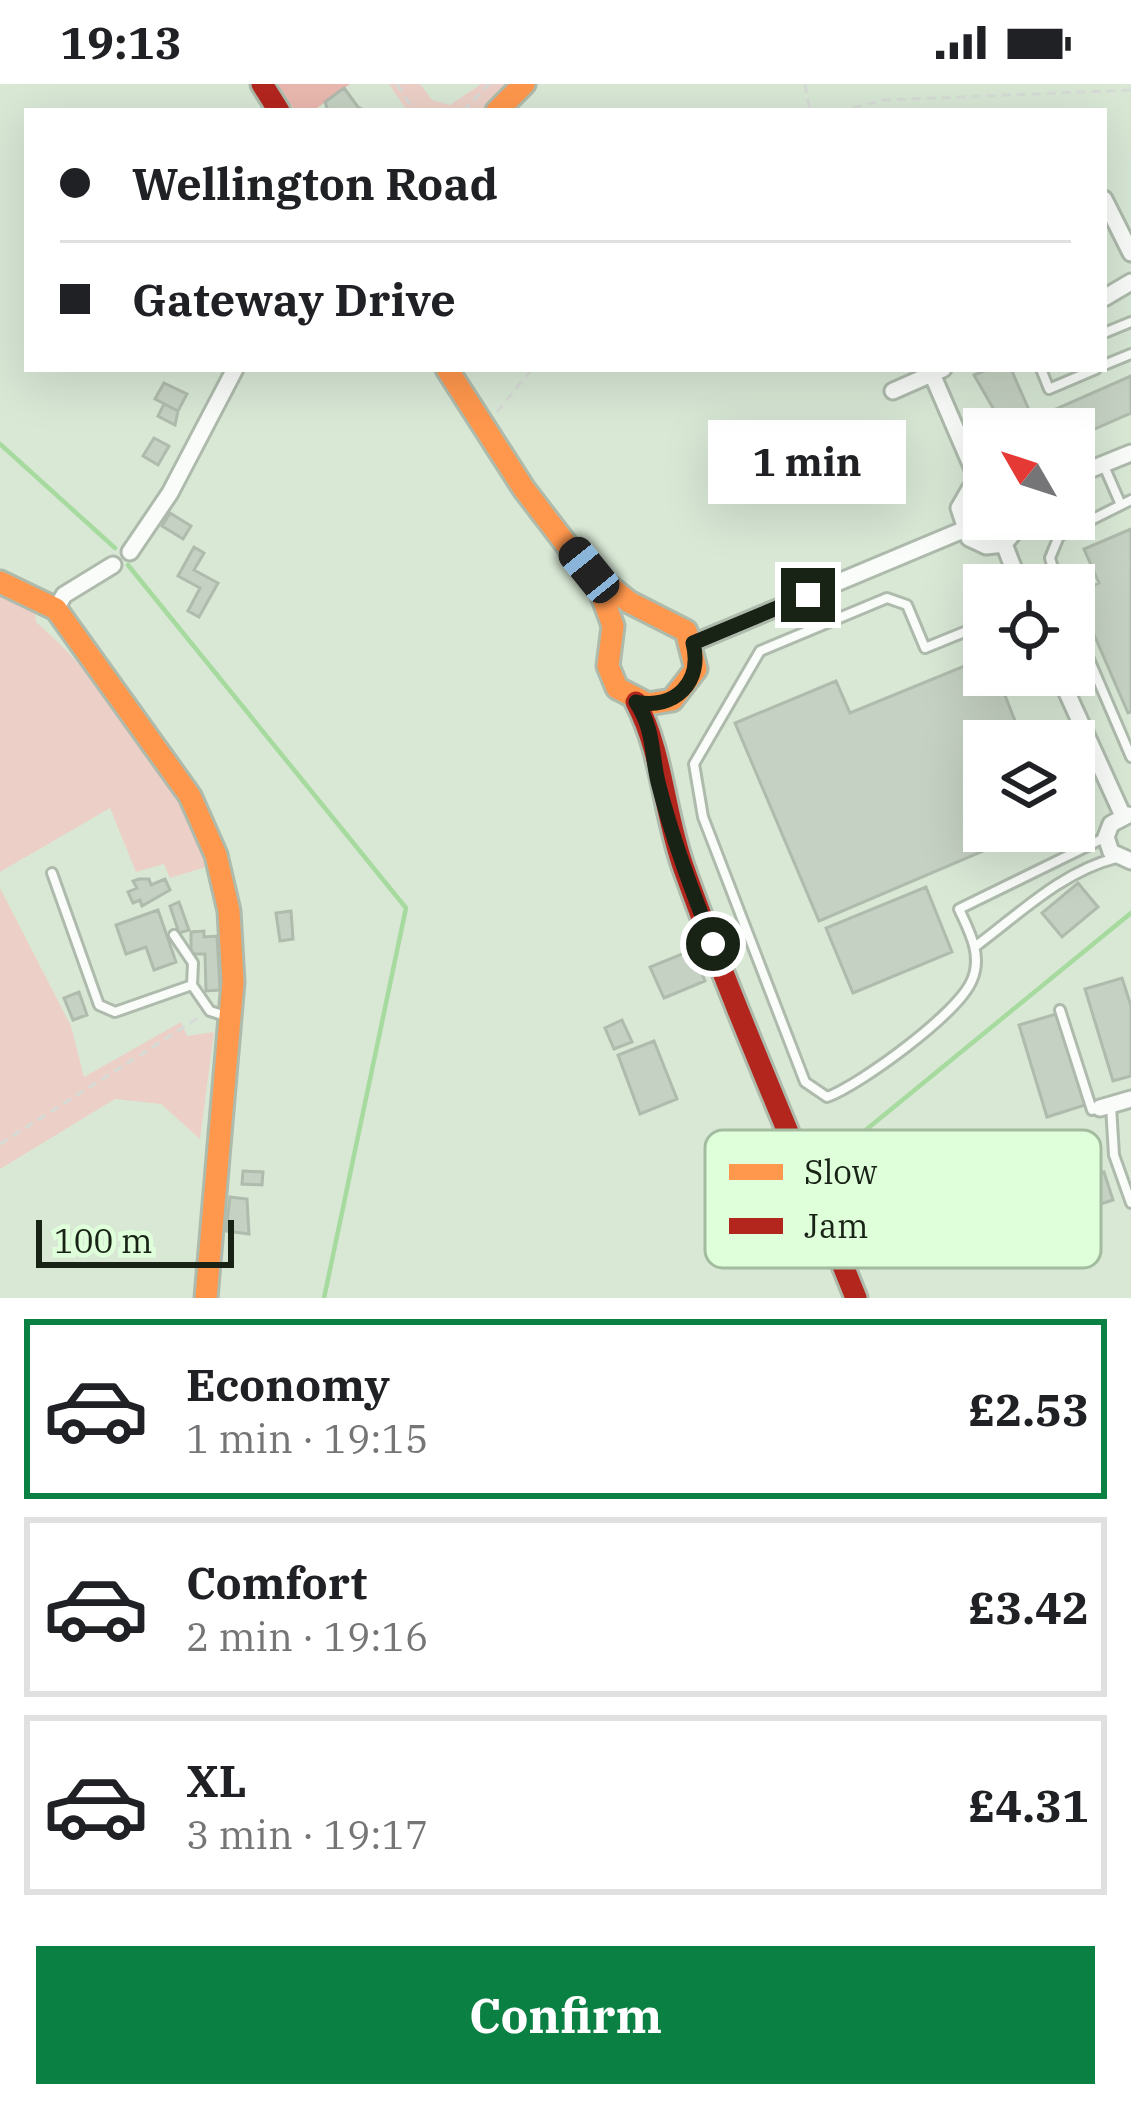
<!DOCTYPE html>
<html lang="en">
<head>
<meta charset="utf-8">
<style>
	body { margin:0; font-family:"IBM Plex Serif",serif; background:#f2f2f2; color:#202124; height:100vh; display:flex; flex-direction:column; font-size:45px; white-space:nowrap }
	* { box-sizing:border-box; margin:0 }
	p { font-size:39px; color:#757577 }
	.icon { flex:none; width:66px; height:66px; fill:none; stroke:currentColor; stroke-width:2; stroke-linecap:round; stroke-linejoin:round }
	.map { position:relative; height:1214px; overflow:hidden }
	.drawer { display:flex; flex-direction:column; background:#fff; flex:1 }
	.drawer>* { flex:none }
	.guide { position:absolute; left:24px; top:24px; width:1083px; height:264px; border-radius:0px; box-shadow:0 12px 48px #0002; display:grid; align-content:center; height:264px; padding:0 36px; background:#fff }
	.needle { width:78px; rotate:309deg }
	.tools { position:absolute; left:963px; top:324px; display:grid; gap:24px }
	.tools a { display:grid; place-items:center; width:132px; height:132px; border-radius:0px; background:#fff; box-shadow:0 12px 48px #0002; font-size:60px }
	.scale { position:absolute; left:36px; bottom:30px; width:198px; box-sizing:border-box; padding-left:12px; border:6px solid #182316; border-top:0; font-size:33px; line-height:42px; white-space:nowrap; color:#182316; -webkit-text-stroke:9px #dffeda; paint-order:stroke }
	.end { position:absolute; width:54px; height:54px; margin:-27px; border:15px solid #182316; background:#fff; box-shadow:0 0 0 6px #fff }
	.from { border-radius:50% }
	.bubble { position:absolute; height:84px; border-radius:0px; background:#fff; box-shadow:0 12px 48px #0002; font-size:39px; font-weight:700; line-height:84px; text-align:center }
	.car { position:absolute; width:36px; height:72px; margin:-36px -18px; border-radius:15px; box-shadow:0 0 9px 3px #0007; background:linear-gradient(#222 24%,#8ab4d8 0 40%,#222 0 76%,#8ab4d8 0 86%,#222 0) }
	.guide b { display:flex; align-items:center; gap:42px; height:114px; font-size:45px }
	.guide b+b { border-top:3px solid #e0e0e0 }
	.guide i { width:30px; height:30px; background:#202124 }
	ul { padding:21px 0 0; list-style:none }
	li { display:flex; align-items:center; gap:36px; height:180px; margin:0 24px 18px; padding:0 12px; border:6px solid #e0e0e0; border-radius:0px }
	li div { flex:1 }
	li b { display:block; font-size:45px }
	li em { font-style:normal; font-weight:700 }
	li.active { border-color:#0b8043 }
	li>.icon { width:108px; height:108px; stroke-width:1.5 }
	.cta { display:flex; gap:24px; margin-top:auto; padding:24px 36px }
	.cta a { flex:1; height:138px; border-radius:0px; background:#0b8043; color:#fff; font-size:48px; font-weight:700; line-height:138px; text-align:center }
	.status { display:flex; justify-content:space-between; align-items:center; height:84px; padding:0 60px; background:#fff; direction:ltr }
	.status svg { height:33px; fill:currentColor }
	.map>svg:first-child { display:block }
	.green { fill:#ecd0c7 }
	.forest { fill:#eab8af }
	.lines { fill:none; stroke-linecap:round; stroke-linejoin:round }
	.stream { stroke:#a6da9e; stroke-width:4.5 }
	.building { fill:#c5d1c2; stroke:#afbbad; stroke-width:3 }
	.lane-casing { stroke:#aebbac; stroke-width:14 }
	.street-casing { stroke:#aebbac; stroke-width:21 }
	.slow-casing { stroke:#aebbac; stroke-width:27 }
	.jam-casing { stroke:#aebbac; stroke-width:27 }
	.path { stroke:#d6dbd6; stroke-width:3; stroke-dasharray:9 6; stroke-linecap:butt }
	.lane { stroke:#f9fcf9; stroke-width:8 }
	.street { stroke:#f9fcf9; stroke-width:15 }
	.slow { stroke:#ff974d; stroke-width:21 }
	.jam { stroke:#b3261e; stroke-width:21 }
	.route { stroke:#182316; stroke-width:15 }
	.key { fill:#dffeda; stroke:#a3bc9f; stroke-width:3 }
	.key-label { font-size:33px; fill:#182316 }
</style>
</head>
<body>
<div class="status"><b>19:13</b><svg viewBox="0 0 49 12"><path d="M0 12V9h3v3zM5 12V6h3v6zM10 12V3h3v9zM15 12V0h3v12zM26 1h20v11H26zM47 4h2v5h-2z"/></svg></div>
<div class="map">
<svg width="1131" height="1214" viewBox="0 0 1131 1214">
	<rect width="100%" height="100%" fill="#d8e8d5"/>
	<path class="green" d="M389,0H420L432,16L450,21L481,0H507L483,27H407Z
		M0,503L35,527L36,538C100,593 181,703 209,782L170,794L164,780L136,788L110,724L0,788Z
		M0,804L71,942L84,993L181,938L187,952L214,948L200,1055L161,1020L115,1015L0,1085Z"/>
	<path class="forest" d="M278,0H350L313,27H295Z"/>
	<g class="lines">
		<path class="stream" d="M0,360L115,464
			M128,481L406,824L324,1214
			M823,1081L1131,829"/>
	</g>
	<path class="building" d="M344,4L358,23L366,27H328L325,18Z
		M989,285H1011L1033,335L1131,292V329L1074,354V345H997L989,326L993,324L974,291Z
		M164,299L187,310L178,327L155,315Z
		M164,320L178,327L175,341L158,332Z
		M154,354L169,362L158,381L143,372Z
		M170,429L191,442L183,455L162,442Z
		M1131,445V628L1128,629L1076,509L1099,499L1084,465Z
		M194,463L204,469L194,486L218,499L199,533L188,527L200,504L178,492Z
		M984,574V591H997L1023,657H984V747H1030L819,837L735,639L836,597L850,629Z
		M1074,725L1083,746L1038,764L1031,747H1074Z
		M139,795H149L151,801L165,795L170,806L142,822L140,816L133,819L128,808L137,804L133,797Z
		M1078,799L1098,823L1062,853L1042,829Z
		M926,803L952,868L853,909L826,844Z
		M179,818L189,846L179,849L170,822Z
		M158,826L176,878L154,886L146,863L126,870L116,841Z
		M291,827L293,855L280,857L276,829Z
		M204,847V853L217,852L220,906L206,907L205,870H191V848Z
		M692,866L705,897L664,914L650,883Z
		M1122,894L1131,922V992L1113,997L1085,905Z
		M79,908L87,931L73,936L64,914Z
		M1056,930L1085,1021L1047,1033L1019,941Z
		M622,936L632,958L614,965L605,944Z
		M654,957L677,1015L640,1030L618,971Z
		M243,1087L263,1088L262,1101L242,1100Z
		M1104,1088L1113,1116L1082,1126L1073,1098Z
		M230,1113L247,1115L249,1150L226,1147Z"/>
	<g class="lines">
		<g class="lane-casing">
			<path id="lane" d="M1104,249L1131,238
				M1104,281L1131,270
				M1041,285L1049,305L1096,285
				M1104,382L1121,421
				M1058,501L1050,474L1059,452L1131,416
				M984,540L925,564L907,521L887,514L760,567L694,680L703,733L805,998L827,1013C860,1001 959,929 972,896C983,871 969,847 959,825L1106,753
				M1074,540L1131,673
				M1050,657L1081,644
				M52,789L99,921L115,928L192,901L210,927L229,933
				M174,851L193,879L192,901
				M976,862C1019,830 1063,787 1116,774
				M1060,926L1092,1026L1099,1024
				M1111,1022L1114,1071L1131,1119"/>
		</g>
		<g class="street-casing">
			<path id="street" d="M1104,115L1131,169
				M1104,214L1131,198
				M932,290L979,399
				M893,307L943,285
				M1074,392L1131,369
				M984,398L970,405L959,424L969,454L986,462L1004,460L1025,435
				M1004,460L1020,501
				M130,468L170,409L235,285
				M56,525L64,511L113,481
				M693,559L963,446
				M1059,591L1123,732
				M1128,731L1111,740L1106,753L1111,768L1131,777
				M1100,1024L1131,1015"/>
		</g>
		<g class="slow-casing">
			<path id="slow" d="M497,27L524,0
				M447,285L524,405L599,503L613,542L608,582L617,604L648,620L672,616L696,585L686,547L629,518L589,486
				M0,498L56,525L190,712L216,771L229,827L233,898L206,1214"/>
		</g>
		<g class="jam-casing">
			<path id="jam" d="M262,0L279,27
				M636,618C663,669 664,730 684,785C736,930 799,1071 856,1214"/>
		</g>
		<path class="path" d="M397,0L414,27
			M805,0L810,27
			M463,27L489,0L493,4
			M838,27L885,16L1131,6
			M497,328L532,285
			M0,1060L203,931"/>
		<use href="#lane" class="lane"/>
		<use href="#street" class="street"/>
		<use href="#slow" class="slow"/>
		<use href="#jam" class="jam"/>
	</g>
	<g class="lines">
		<path class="route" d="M713,860C692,807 672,754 658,698C651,668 654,645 636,618C675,626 703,598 693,559L808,511"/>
	</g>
	<rect x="705" y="1046" width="396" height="138" rx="18" class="key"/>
	<rect x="729" y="1080" width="54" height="16" fill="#ff974d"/>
	<rect x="729" y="1134" width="54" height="16" fill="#b3261e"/>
	<g class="key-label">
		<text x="804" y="1100">Slow</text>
		<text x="804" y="1154">Jam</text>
	</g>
</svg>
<div class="tools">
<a><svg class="needle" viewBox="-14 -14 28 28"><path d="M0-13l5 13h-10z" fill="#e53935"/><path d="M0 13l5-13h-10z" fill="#757577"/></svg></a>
<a><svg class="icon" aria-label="locate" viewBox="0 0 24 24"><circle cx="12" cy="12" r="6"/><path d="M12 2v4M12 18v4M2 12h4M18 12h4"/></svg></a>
<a><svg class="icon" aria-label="layers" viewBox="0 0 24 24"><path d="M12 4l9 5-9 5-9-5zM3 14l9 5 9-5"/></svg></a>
</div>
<div class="scale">100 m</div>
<i class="end from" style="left:713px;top:860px"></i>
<i class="end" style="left:808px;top:511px"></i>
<div class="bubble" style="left:708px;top:336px;width:198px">1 min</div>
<i class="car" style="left:589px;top:486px;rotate:321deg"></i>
<div class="guide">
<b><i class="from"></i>Wellington Road</b>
<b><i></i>Gateway Drive</b>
</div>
</div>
<section class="drawer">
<ul>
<li class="active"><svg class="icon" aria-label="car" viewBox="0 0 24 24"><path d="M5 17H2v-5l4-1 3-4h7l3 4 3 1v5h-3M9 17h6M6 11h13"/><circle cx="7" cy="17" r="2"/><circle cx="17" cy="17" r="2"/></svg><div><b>Economy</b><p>1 min · 19:15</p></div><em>£2.53</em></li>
<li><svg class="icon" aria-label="car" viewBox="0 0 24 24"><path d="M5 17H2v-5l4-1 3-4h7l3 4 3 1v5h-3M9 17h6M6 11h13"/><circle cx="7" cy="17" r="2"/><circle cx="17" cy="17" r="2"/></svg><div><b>Comfort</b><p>2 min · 19:16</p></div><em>£3.42</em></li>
<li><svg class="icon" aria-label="car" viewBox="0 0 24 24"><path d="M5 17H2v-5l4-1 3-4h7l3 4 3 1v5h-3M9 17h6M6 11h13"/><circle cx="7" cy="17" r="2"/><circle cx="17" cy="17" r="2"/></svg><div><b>XL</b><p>3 min · 19:17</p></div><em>£4.31</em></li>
</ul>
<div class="cta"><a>Confirm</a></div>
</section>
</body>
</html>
